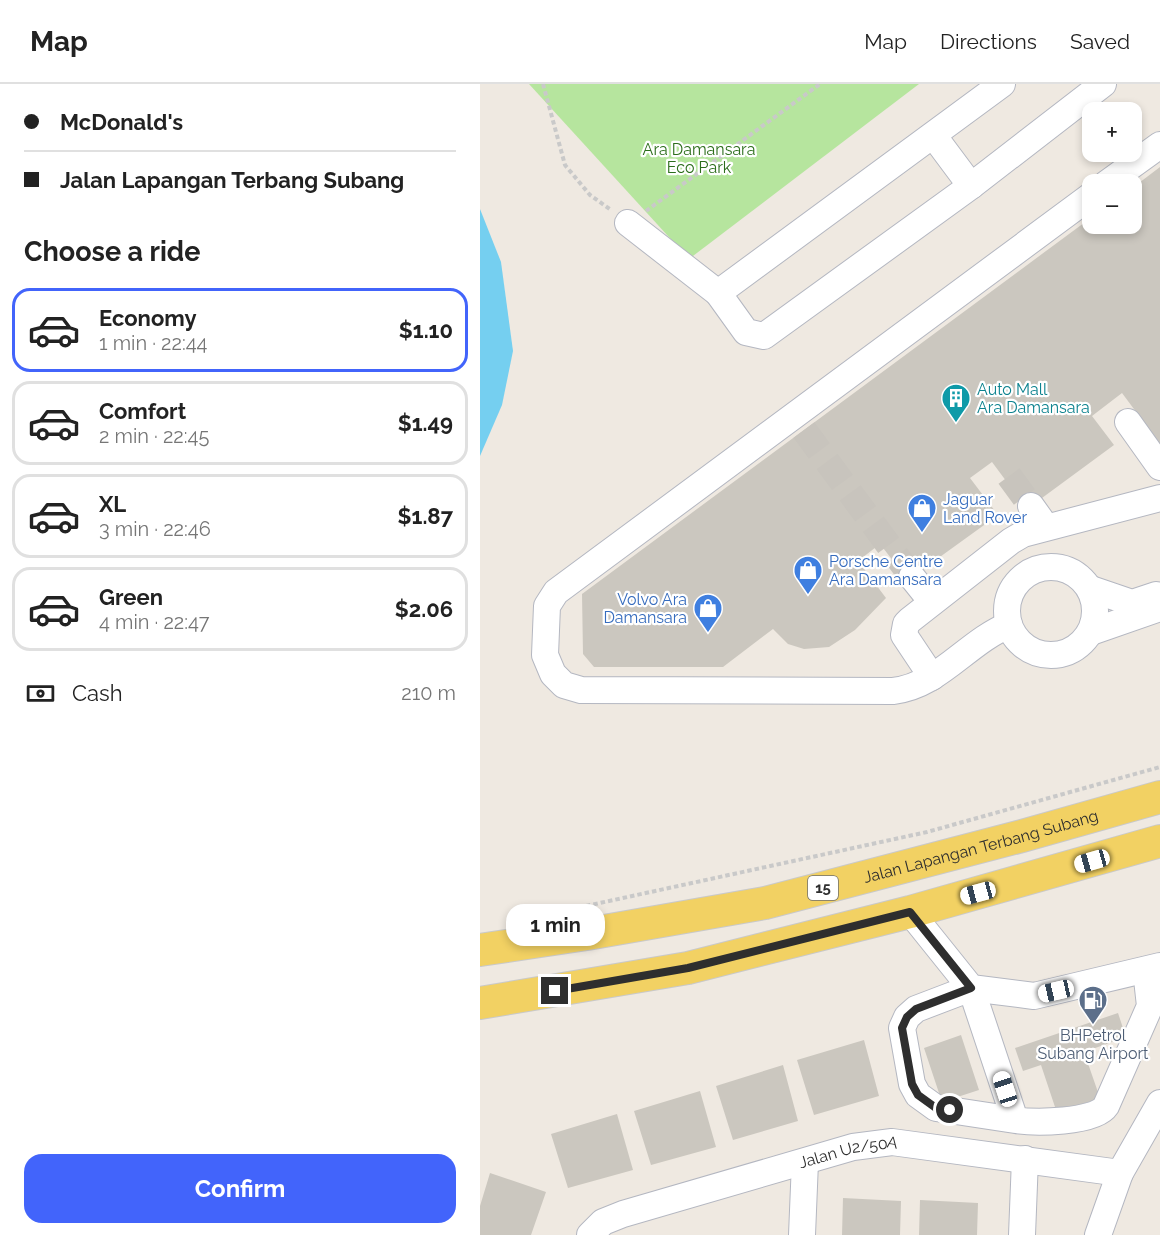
<!DOCTYPE html>
<html lang="en">
<head>
<meta charset="utf-8">
<style>
	body { margin:0; font-family:Raleway,sans-serif; background:#f6f6f6; color:#222; height:100vh; display:flex; flex-direction:column; font-size:22px; white-space:nowrap }
	* { box-sizing:border-box; margin:0 }
	p { font-size:20px; color:#767676 }
	.icon { flex:none; width:33px; height:33px; fill:none; stroke:currentColor; stroke-width:2; stroke-linecap:round; stroke-linejoin:round }
	.map { position:relative; flex:1; overflow:hidden }
	.sheet { display:flex; flex-direction:column; background:#fff; width:480px }
	.sheet>* { flex:none }
	.guide { display:grid; align-content:center; height:132px; padding:0 24px; background:#fff }
	.controls { position:absolute; left:602px; top:18px; display:grid; gap:12px }
	.controls a { display:grid; place-items:center; width:60px; height:60px; border-radius:12px; background:#fff; box-shadow:0 3px 9px #0003; font-size:30px }
	.end { position:absolute; width:27px; height:27px; margin:-14px; border:8px solid #2e2e2e; background:#fff; box-shadow:0 0 0 3px #fff }
	.from { border-radius:50% }
	.bubble { position:absolute; height:42px; border-radius:18px; background:#fff; box-shadow:0 3px 9px #0003; font-size:20px; font-weight:700; line-height:42px; text-align:center }
	.car { position:absolute; width:18px; height:36px; margin:-18px -9px; border-radius:8px; box-shadow:0 0 4px 2px #0007; background:linear-gradient(#fff 24%,#345 0 40%,#fff 0 76%,#345 0 86%,#fff 0) }
	.guide b { display:flex; align-items:center; gap:21px; height:57px; font-size:22px }
	.guide b+b { border-top:2px solid #e0e0e0 }
	.guide i { width:15px; height:15px; background:#222 }
	ul { padding:0; list-style:none }
	li { display:flex; align-items:center; gap:18px; height:84px; margin:0 12px 9px; padding:0 12px; border:3px solid #e0e0e0; border-radius:18px }
	li div { flex:1 }
	li b { display:block; font-size:22px }
	li em { font-style:normal; font-weight:700 }
	li.on { border-color:#4264fb }
	li>.icon { width:54px; height:54px; stroke-width:1.5 }
	h2 { padding:0 24px; font-size:27px; line-height:72px }
	.pay { display:flex; align-items:center; gap:15px; height:66px; padding:0 24px; font-size:22px }
	.pay p { margin-inline-start:auto }
	.primary-button { display:flex; gap:12px; margin-top:auto; padding:12px 24px }
	.primary-button a { flex:1; height:69px; border-radius:18px; background:#4264fb; color:#fff; font-size:24px; font-weight:700; line-height:69px; text-align:center }
	header { display:flex; align-items:center; gap:36px; box-sizing:border-box; height:84px; padding:0 30px; background:#fff; border-bottom:2px solid #e0e0e0 }
	header strong { font-size:28px }
	nav { display:flex; gap:33px; margin-inline-start:auto; font-size:21px }
	main { display:flex; flex:1; min-height:0 }
	.map>svg:first-child { display:block }
	.green { fill:#b6e59e }
	.water { fill:#75cff0 }
	.building { fill:#cbc7bf }
	.lines { fill:none; stroke-linecap:round; stroke-linejoin:round }
	.minor-tunnel { stroke:#c8c4bd; stroke-width:26; stroke-dasharray:26 13; stroke-linecap:butt }
	.minor-casing { stroke:#b4b7c1; stroke-width:28 }
	.major-casing { stroke:#c9c9c9; stroke-width:34 }
	.path { stroke:#c9c9c9; stroke-width:4; stroke-dasharray:4.5 3; stroke-linecap:butt }
	.minor { stroke:#fff; stroke-width:26 }
	.major { stroke:#f2d163; stroke-width:32 }
	.route { stroke:#2e2e2e; stroke-width:8 }
	.labels { text-anchor:middle; dominant-baseline:central; stroke-width:4.5; stroke-linejoin:round; paint-order:stroke }
	.shield { fill:#fff; stroke:#6d6d6d; stroke-width:1.5 }
	.shield-label { font-size:15px; font-weight:bold; fill:#2e2e2e }
	.park-label { font-size:16px; fill:#2c6e1b; stroke:#fff }
	.culture-label { font-size:16px; fill:#0d838f; stroke:#fff; text-anchor:start }
	.shop-label { font-size:16px; fill:#366cbe; stroke:#fff; text-anchor:start }
	.street-label { font-size:16px; fill:#2e2e2e; stroke:#fff }
	.service-label { font-size:16px; fill:#4e5e75; stroke:#fff }
</style>
</head>
<body>
<header>
<strong>Map</strong>
<nav><a>Map</a><a>Directions</a><a>Saved</a></nav>
</header>
<main>
<section class="sheet">
<div class="guide">
<b><i class="from"></i>McDonald's</b>
<b><i></i>Jalan Lapangan Terbang Subang</b>
</div>
<h2>Choose a ride</h2>
<ul>
<li class="on"><svg class="icon" aria-label="car" viewBox="0 0 24 24"><path d="M5 17H2v-5l4-1 3-4h7l3 4 3 1v5h-3M9 17h6M6 11h13"/><circle cx="7" cy="17" r="2"/><circle cx="17" cy="17" r="2"/></svg><div><b>Economy</b><p>1 min · 22:44</p></div><em>$1.10</em></li>
<li><svg class="icon" aria-label="car" viewBox="0 0 24 24"><path d="M5 17H2v-5l4-1 3-4h7l3 4 3 1v5h-3M9 17h6M6 11h13"/><circle cx="7" cy="17" r="2"/><circle cx="17" cy="17" r="2"/></svg><div><b>Comfort</b><p>2 min · 22:45</p></div><em>$1.49</em></li>
<li><svg class="icon" aria-label="car" viewBox="0 0 24 24"><path d="M5 17H2v-5l4-1 3-4h7l3 4 3 1v5h-3M9 17h6M6 11h13"/><circle cx="7" cy="17" r="2"/><circle cx="17" cy="17" r="2"/></svg><div><b>XL</b><p>3 min · 22:46</p></div><em>$1.87</em></li>
<li><svg class="icon" aria-label="car" viewBox="0 0 24 24"><path d="M5 17H2v-5l4-1 3-4h7l3 4 3 1v5h-3M9 17h6M6 11h13"/><circle cx="7" cy="17" r="2"/><circle cx="17" cy="17" r="2"/></svg><div><b>Green</b><p>4 min · 22:47</p></div><em>$2.06</em></li>
</ul>
<div class="pay"><svg class="icon" aria-label="cash" viewBox="0 0 24 24"><path d="M3 7h18v10H3z"/><circle cx="12" cy="12" r="2"/></svg>Cash<p>210 m</p></div>
<div class="primary-button"><a>Confirm</a></div>
</section>
<div class="map">
<svg width="680" height="1151" viewBox="0 0 680 1151">
	<rect width="100%" height="100%" fill="#efe9e1"/>
	<path class="green" d="M49,0H439L209,175Z"/>
	<path class="water" d="M0,125L21,178L33,267L22,321L0,372Z"/>
	<path class="building" d="M680,83V360L642,309L612,332L634,361L547,425L512,378L490,394L518,431L428,496L400,460L378,477L406,514L375,546L349,563L324,565L308,560L293,545L243,583H114L103,570L102,510L612,133V140H651V105Z
		M638,929L646,953L604,968L620,1014L577,1029L561,981L543,987L535,964Z
		M481,951L499,1006L462,1018L444,964Z
		M384,956L399,1012L334,1031L317,976Z
		M303,981L318,1037L253,1056L236,1002Z
		M220,1007L236,1063L171,1081L154,1027Z
		M137,1030L153,1086L88,1104L71,1050Z
		M10,1089L66,1108L51,1151H0V1122Z
		M363,1114L421,1117L420,1151H362Z
		M440,1116L498,1119L497,1151H439Z"/>
	<g class="lines">
		<path class="minor-tunnel" d="M324,346L432,493
			M529,392L551,422"/>
		<g class="minor-casing">
			<g id="minor">
				<path d="M453,51L491,102L284,252L266,248L238,209L522,0"/>
				<path d="M626,100L680,61"/>
				<path d="M491,102L623,0"/>
				<path d="M148,139L238,209"/>
				<path d="M648,338L680,383"/>
				<path d="M551,422L566,443"/>
				<circle cx="571" cy="527" r="44"/>
				<path d="M432,493L452,518"/>
				<path d="M611,505L652,519L676,511"/>
				<path d="M529,541C487,558 459,602 413,607L101,606L84,601L73,590L65,571L67,522L76,508L612,111"/>
				<path d="M611,548L680,524"/>
				<path d="M452,593L424,551L426,540L430,536L531,457L543,450L680,414"/>
				<path d="M430,828L491,904L554,912L680,882"/>
				<path d="M535,1036L456,1024L438,1011L432,1000L422,944L427,933L436,925L491,904L535,1036C554,1039 615,1039 626,1022L670,922L666,886"/>
				<path id="s1" d="M110,1151L123,1138L143,1130L373,1063L412,1058L640,1089"/>
				<path d="M322,1151L325,1078"/>
				<path d="M542,1151L545,1075"/>
				<path d="M618,1151L640,1089L680,1019"/>
			</g>
		</g>
		<g class="major-casing">
			<g id="major">
				<path id="s2" d="M0,866L107,850L285,819L542,752L680,713"/>
				<path d="M0,919L208,884L430,828L680,757"/>
			</g>
		</g>
		<path class="path" d="M63,0L85,81L110,111L131,126
			M166,127L340,0
			M106,822L447,748L680,683"/>
		<use href="#minor" class="minor"/>
		<use href="#major" class="major"/>
	</g>
	<g class="lines">
		<path class="route" d="M75,907L208,884L430,828L491,904L436,925L427,933L422,944L432,1000L438,1011L456,1024L470,1026"/>
	</g>
	<defs>
		<g id="building-pin" transform="scale(1.5)"><path d="M0 17L-7.5 6A9.5 9.5 0 1 1 7.5 6Z" fill="#0f9aa8" stroke="#fff"/><path d="M-4-6H4V6H1V3H-1V6H-4ZM-2.5-4.3h1.7v1.8h-1.7ZM.8-4.3h1.7v1.8H.8ZM-2.5-1h1.7V.8h-1.7ZM.8-1h1.7V.8H.8Z" fill="#fff"/></g>
		<g id="shop-pin" transform="scale(1.5)"><path d="M0 17L-7.5 6A9.5 9.5 0 1 1 7.5 6Z" fill="#3f7fe0" stroke="#fff"/><path d="M-5-2.5h2.3a2.7 3.5 0 0 1 5.4 0H5L5.5 6h-11ZM-1.5-2.5h3a1.5 2.3 0 0 0-3 0Z" fill="#fff"/></g>
		<g id="fuel-pin" transform="scale(1.5)"><path d="M0 17L-7.5 6A9.5 9.5 0 1 1 7.5 6Z" fill="#5c6f8a" stroke="#fff"/><path d="M-5.5-6h7V0h2V4h1.3V-2.5L3-4.5l.8-.8L6-3V5H2.5V1h-1V6h-7ZM-4.2-4.7v3.2H.2V-4.7Z" fill="#fff"/></g>
	</defs>
	<g fill-rule="evenodd">
		<use href="#building-pin" x="476" y="314"/>
		<use href="#shop-pin" x="442" y="424"/>
		<use href="#shop-pin" x="328" y="486"/>
		<use href="#shop-pin" x="228" y="524"/>
		<use href="#fuel-pin" x="613" y="916"/>
	</g>
	<g class="labels">
		<rect class="shield" x="328" y="792" width="30" height="24" rx="4.5"/>
		<g class="shield-label">
			<text x="343" y="804">15</text>
		</g>
		<g class="park-label">
			<text x="219" y="65">Ara Damansara<tspan x="219" dy="18">Eco Park</tspan></text>
		</g>
		<g class="culture-label">
			<text x="497" y="305">Auto Mall<tspan x="497" dy="18">Ara Damansara</tspan></text>
		</g>
		<g class="shop-label">
			<text x="463" y="415">Jaguar<tspan x="463" dy="18">Land Rover</tspan></text>
			<text x="349" y="477">Porsche Centre<tspan x="349" dy="18">Ara Damansara</tspan></text>
			<text x="207" y="515" text-anchor="end">Volvo Ara<tspan x="207" dy="18">Damansara</tspan></text>
		</g>
		<g class="street-label">
			<text stroke="none"><textPath href="#s2" startOffset="512">Jalan Lapangan Terbang Subang</textPath></text>
			<text stroke="none"><textPath href="#s1" startOffset="274">Jalan U2/50A</textPath></text>
		</g>
		<g class="service-label">
			<text x="613" y="951">BHPetrol<tspan x="613" dy="18">Subang Airport</tspan></text>
		</g>
	</g>
</svg>
<div class="controls">
<a>+</a>
<a>−</a>
</div>
<i class="end from" style="left:470px;top:1026px"></i>
<i class="end" style="left:75px;top:907px"></i>
<div class="bubble" style="left:26px;top:820px;width:99px">1 min</div>
<i class="car" style="left:612px;top:777px;rotate:254deg"></i>
<i class="car" style="left:498px;top:809px;rotate:255deg"></i>
<i class="car" style="left:576px;top:907px;rotate:257deg"></i>
<i class="car" style="left:525px;top:1005px;rotate:342deg"></i>
</div>
</main>
</body>
</html>
